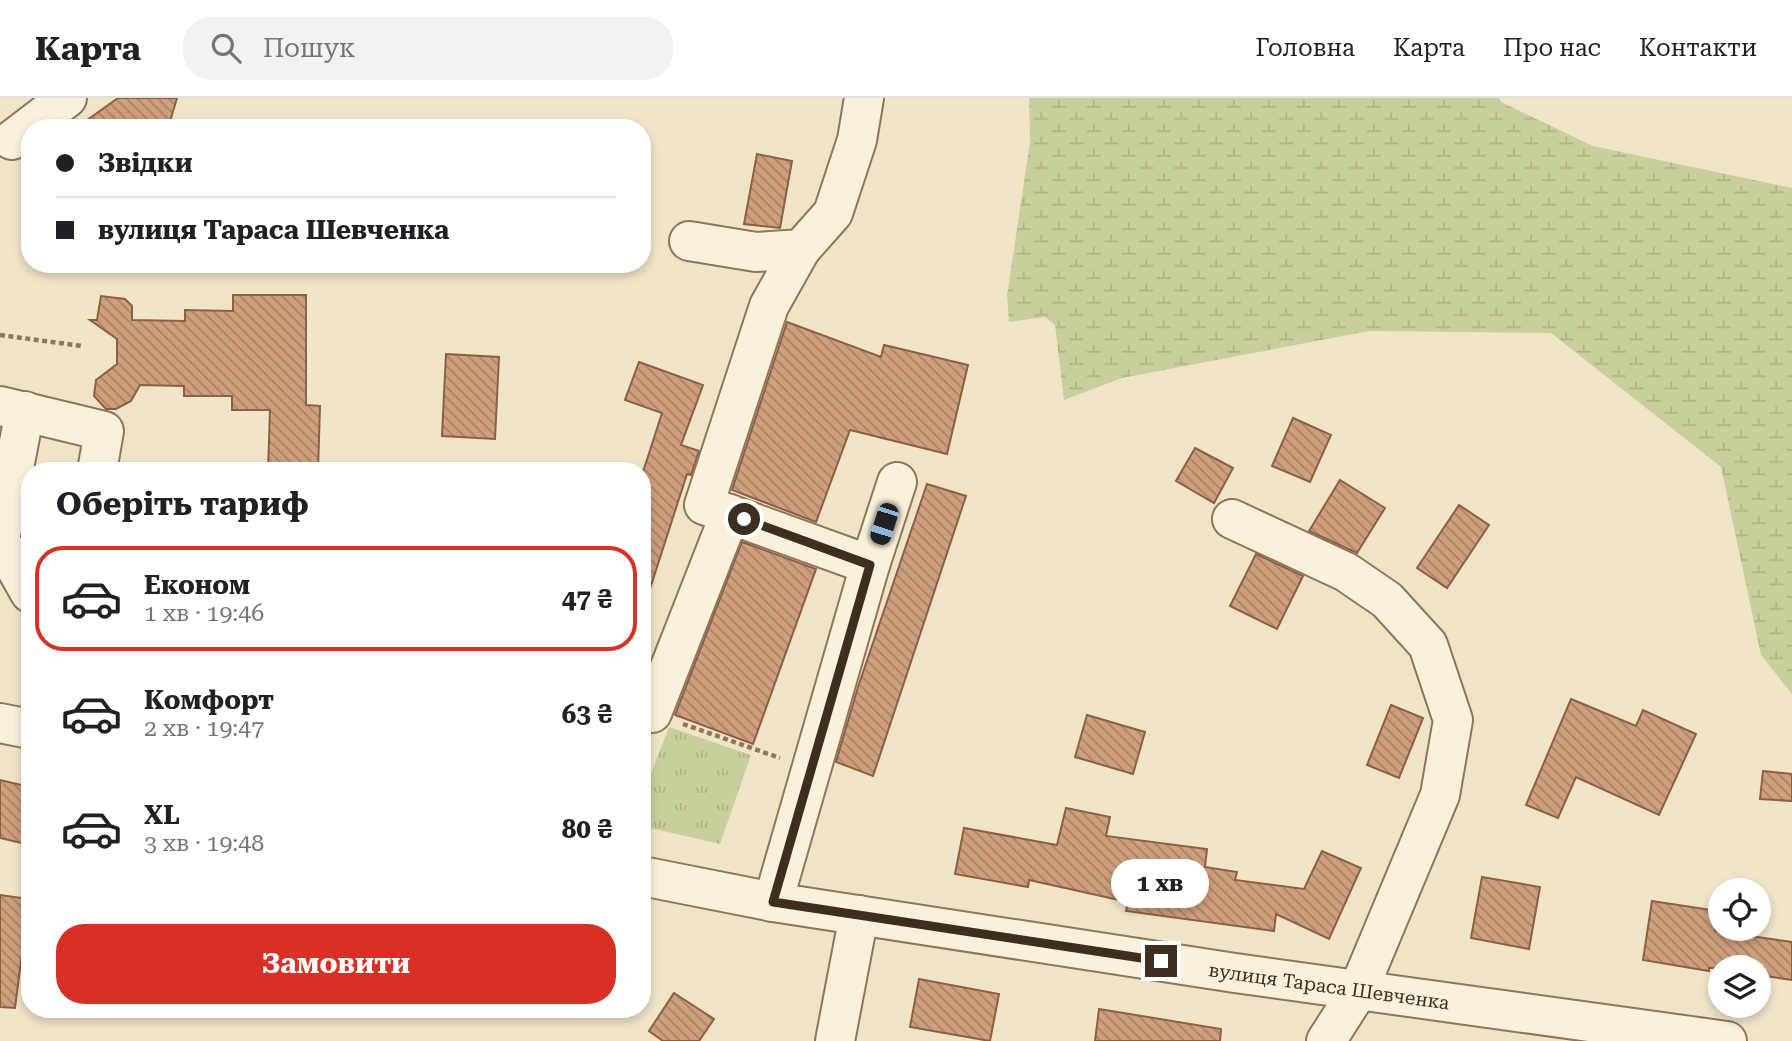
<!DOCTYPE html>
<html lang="uk">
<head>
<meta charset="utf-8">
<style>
	body { margin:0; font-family:"Roboto Serif",serif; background:#f2f2f2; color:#202124; height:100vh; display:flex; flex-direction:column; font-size:26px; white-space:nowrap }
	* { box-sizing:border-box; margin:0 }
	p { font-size:23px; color:#757577 }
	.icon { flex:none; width:38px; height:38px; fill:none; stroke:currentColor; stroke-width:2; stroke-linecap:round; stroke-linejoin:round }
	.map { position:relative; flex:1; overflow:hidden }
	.sheet { position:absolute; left:21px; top:364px; width:630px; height:556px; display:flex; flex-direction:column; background:#fff; border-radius:28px; box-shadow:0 4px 10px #0003 }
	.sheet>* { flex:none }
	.top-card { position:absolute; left:21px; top:21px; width:630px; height:154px; border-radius:28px; box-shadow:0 4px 10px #0003; display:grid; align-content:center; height:154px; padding:0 35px; background:#fff }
	.buttons { position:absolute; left:1708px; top:780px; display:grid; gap:14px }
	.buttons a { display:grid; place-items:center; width:63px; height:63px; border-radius:50%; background:#fff; box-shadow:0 4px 10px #0003; font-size:35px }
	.end { position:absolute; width:32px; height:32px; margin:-16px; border:9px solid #3d2e20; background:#fff; box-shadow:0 0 0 4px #fff }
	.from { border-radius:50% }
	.bubble { position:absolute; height:49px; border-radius:24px; background:#fff; box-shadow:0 4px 10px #0003; font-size:23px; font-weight:700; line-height:49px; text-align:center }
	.car { position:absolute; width:21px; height:42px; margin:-21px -10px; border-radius:9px; box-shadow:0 0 5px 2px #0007; background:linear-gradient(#222 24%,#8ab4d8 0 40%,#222 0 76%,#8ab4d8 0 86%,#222 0) }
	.top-card b { display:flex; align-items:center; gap:24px; height:66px; font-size:26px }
	.top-card b+b { border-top:2px solid #e0e0e0 }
	.top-card i { width:18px; height:18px; background:#202124 }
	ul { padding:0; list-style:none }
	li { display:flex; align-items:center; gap:21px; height:105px; margin:0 14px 10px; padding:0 21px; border:4px solid transparent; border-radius:28px }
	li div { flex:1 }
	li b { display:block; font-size:26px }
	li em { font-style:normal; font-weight:700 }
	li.active { border-color:#d93025 }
	li>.icon { width:63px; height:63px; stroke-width:1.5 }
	h2 { padding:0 35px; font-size:32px; line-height:84px }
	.primary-button { display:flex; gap:14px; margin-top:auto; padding:14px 35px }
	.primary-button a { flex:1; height:80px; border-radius:28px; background:#d93025; color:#fff; font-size:28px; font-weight:700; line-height:80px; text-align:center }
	header { display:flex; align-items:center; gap:42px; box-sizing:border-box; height:98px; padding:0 35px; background:#fff; border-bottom:2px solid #e0e0e0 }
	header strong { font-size:33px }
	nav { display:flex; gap:38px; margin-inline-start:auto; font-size:24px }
	.search { width:490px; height:63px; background:#f2f2f2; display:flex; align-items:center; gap:18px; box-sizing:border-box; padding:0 24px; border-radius:28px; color:#757577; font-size:26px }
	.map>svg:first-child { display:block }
	.grass { fill:url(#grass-tufts) }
	.wetland { fill:url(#wetland-marsh) }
	.building { fill:url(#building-back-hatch); stroke:#8d5f41; stroke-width:2 }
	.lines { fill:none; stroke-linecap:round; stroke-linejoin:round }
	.minor-casing { stroke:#8d765c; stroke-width:42 }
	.path { stroke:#8d765c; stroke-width:4.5; stroke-dasharray:5 3.5; stroke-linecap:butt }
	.minor { stroke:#faf1dc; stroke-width:38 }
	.route { stroke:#3d2e20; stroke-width:9 }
	.labels { text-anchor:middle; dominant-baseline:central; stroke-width:6; stroke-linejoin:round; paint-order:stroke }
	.street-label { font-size:19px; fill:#3d2e20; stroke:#f7eed8 }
</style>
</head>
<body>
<header>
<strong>Карта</strong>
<div class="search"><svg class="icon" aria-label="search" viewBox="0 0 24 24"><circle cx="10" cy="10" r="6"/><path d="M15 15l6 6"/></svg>Пошук</div>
<nav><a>Головна</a><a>Карта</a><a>Про нас</a><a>Контакти</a></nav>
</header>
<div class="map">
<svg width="1792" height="943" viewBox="0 0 1792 943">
	<defs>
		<pattern id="grass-tufts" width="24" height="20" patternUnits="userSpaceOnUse" patternTransform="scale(1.75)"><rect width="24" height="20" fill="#c9cf9b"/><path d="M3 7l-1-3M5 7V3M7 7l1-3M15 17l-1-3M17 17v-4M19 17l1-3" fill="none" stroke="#aeb285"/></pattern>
		<pattern id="wetland-marsh" width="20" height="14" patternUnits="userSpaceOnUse" patternTransform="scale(1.75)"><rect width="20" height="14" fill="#c9cf9b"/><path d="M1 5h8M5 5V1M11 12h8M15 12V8" fill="none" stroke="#aeb285"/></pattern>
		<pattern id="building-back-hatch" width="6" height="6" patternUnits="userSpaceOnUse" patternTransform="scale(1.75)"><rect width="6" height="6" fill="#cf9f7d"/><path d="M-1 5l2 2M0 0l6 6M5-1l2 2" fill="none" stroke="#a98266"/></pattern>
	</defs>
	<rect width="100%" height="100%" fill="#f0e4c8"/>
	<path class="grass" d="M669,629L751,657L720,746L642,728V699Z"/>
	<path class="wetland" d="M1029,0H1499L1501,4L1593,48L1792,90V596L1761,557L1721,369L1551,235L1369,233L1122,280L1064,302L1055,227L1045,219L1009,224L1007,198L1030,44Z"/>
	<path class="building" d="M118,0H177L168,30H76Z
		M757,56L792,63L780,130L744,126Z
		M233,197H306V307L320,308L318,373H268L270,312H232V298H184V288L140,287L131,303L116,311H106L94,298L96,282L117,266V241L90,222H97L101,198L125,201L132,208V222L185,223V212L233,213Z
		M787,224L881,259L884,247L968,267L947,356L850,332L816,424L732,392Z
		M446,256L499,259L495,341L442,338Z
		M639,264L703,287L681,347L699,353L691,377L687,376L647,500L642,499V377L662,315L625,302Z
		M1293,320L1331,337L1310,384L1272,368Z
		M1195,350L1233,370L1214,405L1176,383Z
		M1340,382L1385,410L1357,455L1309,433Z
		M927,386L966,398L873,678L836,664L858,589Z
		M1459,407L1489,427L1447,490L1417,470Z
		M742,444L816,471L753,646L675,617Z
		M1256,456L1303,478L1277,531L1230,508Z
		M1571,601L1636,628L1643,612L1696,636L1659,717L1576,679L1558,720L1526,707Z
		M1391,607L1423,620L1399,680L1367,667Z
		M1087,617L1145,634L1133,676L1075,659Z
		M1763,673L1792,676V703L1760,701Z
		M0,682L30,689V747L0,740Z
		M1066,710L1110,719L1106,738L1207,751L1205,769L1237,774L1235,782L1304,791L1322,753L1361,770L1329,841L1276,816L1274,833L1126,813L1128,804L1029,782L1028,789L955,776L964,730L1057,747Z
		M1482,779L1540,789L1529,851L1471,840Z
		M0,797L29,801L15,910L0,909Z
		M1652,803L1718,813L1715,833L1792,844V882L1759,877V870H1709V873L1643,862Z
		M919,881L999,896L990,943L910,929Z
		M674,895L714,921L699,943H663L649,933Z
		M1099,911L1221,931L1220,943H1095Z"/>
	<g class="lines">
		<g class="minor-casing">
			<g id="minor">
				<path d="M12,42L67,0"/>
				<path d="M689,143L756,154L801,151L833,115L857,42L864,0"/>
				<path d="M801,151L769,208L704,407L870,467"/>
				<path d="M0,308L104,333L97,373"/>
				<path d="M25,313L0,442L30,495"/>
				<path d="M1232,421L1346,474L1387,502L1428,547L1453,622L1440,697L1358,893L1326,943"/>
				<path d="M652,615L730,416"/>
				<path d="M0,625L30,631"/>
				<path id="s1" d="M642,778L773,804L1235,875L1727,943"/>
				<path d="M773,804L870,467L897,384"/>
				<path d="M835,943L859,817"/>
			</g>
		</g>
		<path class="path" d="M0,237L82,248
			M683,626L780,660"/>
		<use href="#minor" class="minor"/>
	</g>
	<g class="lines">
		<path class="route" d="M744,421L870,467L773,804L1161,863"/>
	</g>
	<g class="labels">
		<g class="street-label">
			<text stroke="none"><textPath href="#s1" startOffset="696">вулиця Тараса Шевченка</textPath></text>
		</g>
	</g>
</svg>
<div class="buttons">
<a><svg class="icon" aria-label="locate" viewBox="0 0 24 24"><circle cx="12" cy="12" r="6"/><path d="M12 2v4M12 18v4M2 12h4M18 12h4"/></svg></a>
<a><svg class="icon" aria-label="layers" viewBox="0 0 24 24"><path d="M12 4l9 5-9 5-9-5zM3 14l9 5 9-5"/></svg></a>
</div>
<i class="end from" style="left:744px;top:421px"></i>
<i class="end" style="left:1161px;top:863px"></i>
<div class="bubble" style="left:1111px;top:761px;width:98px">1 хв</div>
<i class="car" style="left:884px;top:426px;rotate:198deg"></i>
<div class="top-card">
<b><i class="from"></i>Звідки</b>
<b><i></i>вулиця Тараса Шевченка</b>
</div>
<section class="sheet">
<h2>Оберіть тариф</h2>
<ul>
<li class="active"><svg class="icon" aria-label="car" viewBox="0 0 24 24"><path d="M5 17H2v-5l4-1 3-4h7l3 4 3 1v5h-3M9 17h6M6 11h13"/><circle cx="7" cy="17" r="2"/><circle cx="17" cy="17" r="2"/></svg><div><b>Економ</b><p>1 хв · 19:46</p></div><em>47 ₴</em></li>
<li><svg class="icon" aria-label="car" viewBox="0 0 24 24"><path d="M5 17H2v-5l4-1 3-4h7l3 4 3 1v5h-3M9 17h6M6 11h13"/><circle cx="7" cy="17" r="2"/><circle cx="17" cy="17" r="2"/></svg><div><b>Комфорт</b><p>2 хв · 19:47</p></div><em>63 ₴</em></li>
<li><svg class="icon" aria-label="car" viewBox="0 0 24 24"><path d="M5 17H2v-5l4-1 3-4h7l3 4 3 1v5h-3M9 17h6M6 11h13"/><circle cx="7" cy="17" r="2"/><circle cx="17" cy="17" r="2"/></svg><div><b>XL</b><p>3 хв · 19:48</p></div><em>80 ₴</em></li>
</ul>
<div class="primary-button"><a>Замовити</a></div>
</section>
</div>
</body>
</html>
